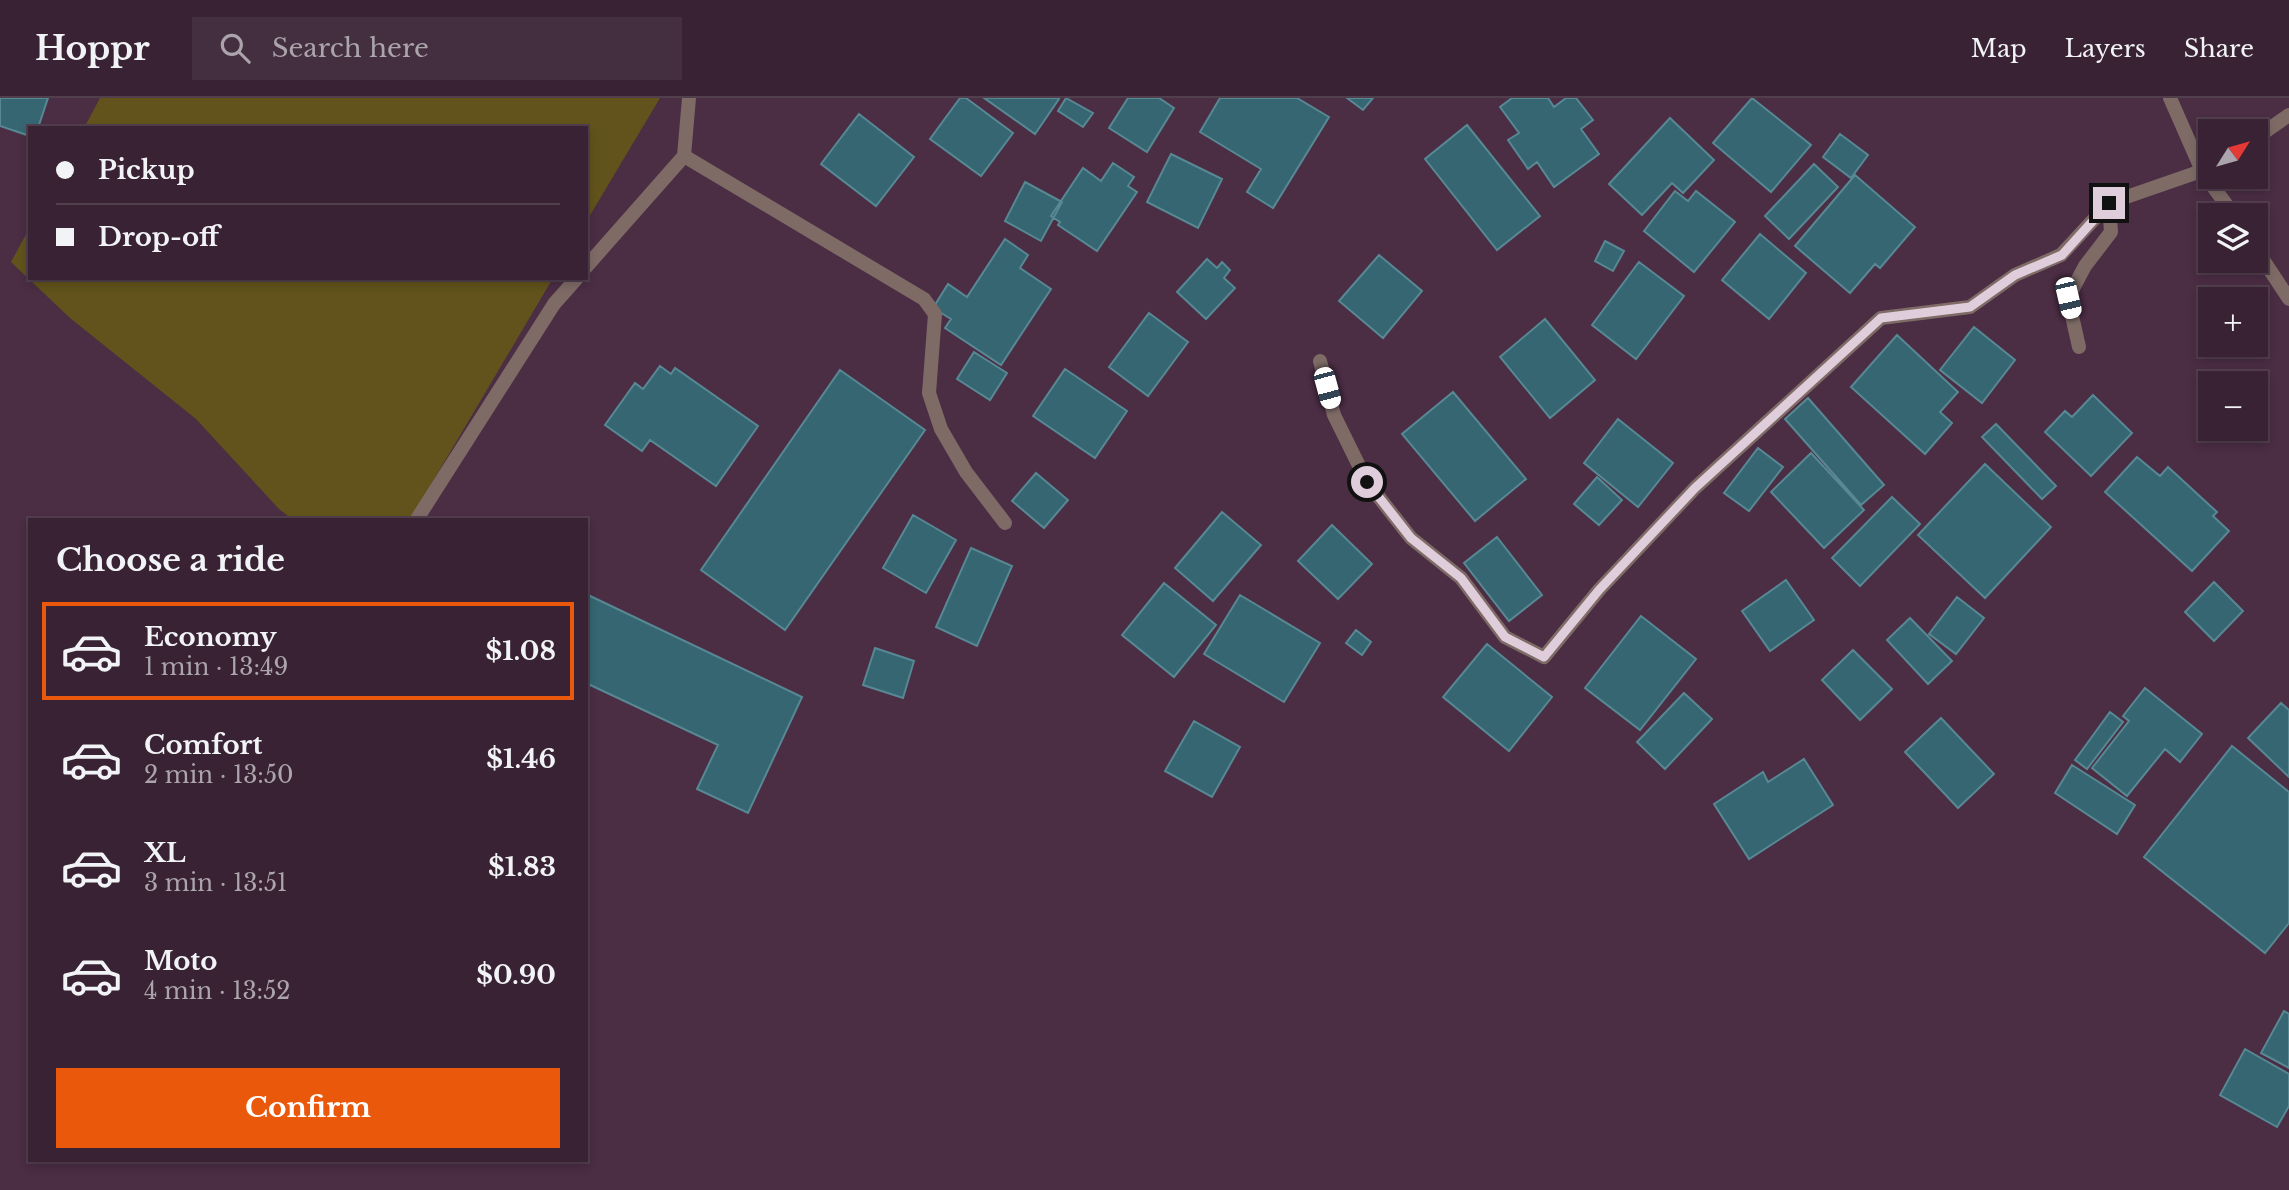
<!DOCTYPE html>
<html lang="en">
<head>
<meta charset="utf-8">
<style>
	body { margin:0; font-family:"Libre Baskerville",serif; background:#432f3f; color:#f1f3f6; height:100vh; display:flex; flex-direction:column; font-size:26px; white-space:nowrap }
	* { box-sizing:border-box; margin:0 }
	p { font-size:23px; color:#aba4ac }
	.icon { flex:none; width:38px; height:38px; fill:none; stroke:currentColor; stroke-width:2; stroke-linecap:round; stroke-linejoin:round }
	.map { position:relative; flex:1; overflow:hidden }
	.drawer { position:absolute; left:28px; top:420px; width:560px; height:644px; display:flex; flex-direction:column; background:#382233; border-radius:0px; box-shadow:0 4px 10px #0003,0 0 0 2px #523f4e }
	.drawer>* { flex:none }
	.hud { position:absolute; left:28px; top:28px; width:560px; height:154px; border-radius:0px; box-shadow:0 4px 10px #0003,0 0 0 2px #523f4e; display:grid; align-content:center; height:154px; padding:0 28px; background:#382233 }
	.needle { width:46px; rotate:53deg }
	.buttons { position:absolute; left:2198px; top:21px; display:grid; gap:14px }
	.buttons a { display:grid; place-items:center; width:70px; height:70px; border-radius:0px; background:#382233; box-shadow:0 4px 10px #0003,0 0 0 2px #523f4e; font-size:35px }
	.end { position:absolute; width:32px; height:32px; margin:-16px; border:9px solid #e0cddb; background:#111; box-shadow:0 0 0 4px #111 }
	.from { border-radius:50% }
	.car { position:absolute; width:21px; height:42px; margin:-21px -10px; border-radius:9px; box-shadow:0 0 5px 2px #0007; background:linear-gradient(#fff 24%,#345 0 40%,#fff 0 76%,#345 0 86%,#fff 0) }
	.hud b { display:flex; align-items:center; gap:24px; height:66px; font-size:26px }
	.hud b+b { border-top:2px solid #523f4e }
	.hud i { width:18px; height:18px; background:#f1f3f6 }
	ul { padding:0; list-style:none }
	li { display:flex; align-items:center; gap:21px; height:98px; margin:0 14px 10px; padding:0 14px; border:4px solid transparent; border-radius:0px }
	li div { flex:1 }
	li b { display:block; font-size:26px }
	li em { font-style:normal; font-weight:800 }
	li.current { border-color:#ea580c }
	li>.icon { width:63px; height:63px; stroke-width:1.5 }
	h2 { padding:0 28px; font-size:32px; line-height:84px }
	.button { display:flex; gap:14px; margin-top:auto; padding:14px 28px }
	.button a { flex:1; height:80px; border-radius:0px; background:#ea580c; color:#fff; font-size:28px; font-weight:800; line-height:80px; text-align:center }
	header { display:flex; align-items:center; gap:42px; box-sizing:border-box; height:98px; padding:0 35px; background:#382233; border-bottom:2px solid #523f4e }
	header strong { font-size:33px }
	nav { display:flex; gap:38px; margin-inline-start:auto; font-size:24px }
	.search { width:490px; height:63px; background:#432f3f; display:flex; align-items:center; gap:18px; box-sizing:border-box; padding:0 24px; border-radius:0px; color:#aba4ac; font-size:26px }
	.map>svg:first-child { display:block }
	.green { fill:#61531b }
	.building { fill:#356671; stroke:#578894; stroke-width:2 }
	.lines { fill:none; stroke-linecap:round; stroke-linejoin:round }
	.lane { stroke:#7e6b66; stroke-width:14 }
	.street { stroke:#7e6b66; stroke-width:14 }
	.route { stroke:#e0cddb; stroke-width:9 }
</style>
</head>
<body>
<header>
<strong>Hoppr</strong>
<div class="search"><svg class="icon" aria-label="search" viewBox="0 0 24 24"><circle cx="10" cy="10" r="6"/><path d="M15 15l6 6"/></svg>Search here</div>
<nav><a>Map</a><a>Layers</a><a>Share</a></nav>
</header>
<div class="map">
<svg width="2289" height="1092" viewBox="0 0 2289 1092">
	<rect width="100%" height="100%" fill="#4b2d44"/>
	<path class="green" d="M100,0H660L586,124V30H84Z
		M30,129V180H553L410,422H293L279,411L196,321L70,220L11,164Z"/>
	<path class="building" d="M0,0H48L38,30H30V38L0,28Z
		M960,0H966L1013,35L981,78L930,41Z
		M984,0H1057L1059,1L1035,36Z
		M1066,0L1093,15L1083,29L1058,13Z
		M1128,0H1159L1174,10L1147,54L1109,30Z
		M1220,0H1297L1329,19L1273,110L1247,94L1261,71L1200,34Z
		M1347,0H1373L1363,12Z
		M1512,0H1548L1554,9L1566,0H1576L1593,22L1581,31L1599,56L1554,89L1537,64L1528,71L1508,42L1519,35L1500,9Z
		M1752,0L1811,47L1771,94L1713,45Z
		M859,16L914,59L876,108L821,66Z
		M1670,20L1714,62L1683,95L1672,85L1642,117L1609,86Z
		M1467,27L1540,118L1497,152L1425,61Z
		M1840,36L1868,57L1851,80L1823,59Z
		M1171,56L1222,81L1198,130L1147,104Z
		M1113,65L1134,79L1128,88L1137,94L1097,153L1058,127L1060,124L1051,118L1083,70L1101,83Z
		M1814,66L1838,89L1789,141L1765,118Z
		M1855,77L1915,129L1880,170L1875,166L1850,195L1795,148Z
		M1025,84L1062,104L1041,143L1005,123Z
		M1675,93L1688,103L1696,93L1735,124L1694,174L1644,133Z
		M1760,136L1806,175L1769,221L1722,182Z
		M1005,141L1028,157L1020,170L1051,191L1001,267L945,230L951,221L933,210L948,186L967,199Z
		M1605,143L1624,153L1613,173L1595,163Z
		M1379,157L1422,193L1383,240L1339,203Z
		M1207,161L1217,170L1222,164L1230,172L1224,180L1235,190L1206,221L1177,194Z
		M1639,164L1684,198L1636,261L1592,227Z
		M1149,215L1188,244L1148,298L1109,269Z
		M1545,221L1595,282L1550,320L1500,259Z
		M1974,229L2015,262L1982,305L1940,272Z
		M1897,237L1958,294L1940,314L1952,325L1925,356L1851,289Z
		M974,254L1007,275L990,302L957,281Z
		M660,268L671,276L675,270L758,328L716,388L650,342L642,353L605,327L635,285L643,291Z
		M1065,271L1127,313L1095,360L1033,318Z
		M840,272L925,332L785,532L701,472Z
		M1453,294L1526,381L1475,423L1402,336Z
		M2093,297L2132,335L2091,378L2045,334L2065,313L2072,319Z
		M1808,300L1884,387L1861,407L1785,321Z
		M1618,321L1673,365L1638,409L1584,365Z
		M1996,326L2056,388L2042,401L1982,339Z
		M1758,350L1783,369L1749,413L1724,395Z
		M1811,355L1864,412L1824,450L1771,394Z
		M2137,359L2160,378L2168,369L2217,414L2213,418L2229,433L2192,473L2105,394Z
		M1985,366L2051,429L1985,500L1918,437Z
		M1036,375L1068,402L1044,430L1012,403Z
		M1597,379L1622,402L1599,427L1574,406Z
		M1892,399L1920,426L1860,488L1832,460Z
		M1222,414L1261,447L1213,503L1175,470Z
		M913,417L956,442L926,495L883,470Z
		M1332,427L1372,466L1338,501L1298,463Z
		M1497,439L1542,497L1509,523L1464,465Z
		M971,450L1012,468L977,548L936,529Z
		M1786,482L1814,522L1770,553L1742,513Z
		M2214,484L2243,513L2214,543L2185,514Z
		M1164,485L1216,527L1174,579L1122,537Z
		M586,496L802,599L748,715L697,691L718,647L586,585Z
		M1240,497L1320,545L1284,604L1204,556Z
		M1957,499L1984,520L1956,556L1929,536Z
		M1641,518L1696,561L1640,632L1585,590Z
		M1910,520L1952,563L1928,586L1887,542Z
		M1356,532L1371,544L1362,557L1346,545Z
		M1487,546L1552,599L1509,653L1443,599Z
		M875,550L914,563L903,600L863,587Z
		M1853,552L1892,591L1860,622L1822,582Z
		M2145,590L2202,636L2180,664L2165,651L2127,698L2092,670L2129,623L2123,618Z
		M1684,595L1712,621L1665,671L1637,644Z
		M2281,605L2289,612V679L2248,640Z
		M2110,614L2123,624L2087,671L2075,662Z
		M1941,620L1994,676L1958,710L1905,654Z
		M1194,623L1240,649L1212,699L1165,673Z
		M2232,648L2289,694V825L2265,855L2144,759Z
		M1804,661L1833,707L1749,761L1714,706L1763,674L1768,684Z
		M2072,667L2135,707L2117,736L2055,695Z
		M2284,913L2289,916V970L2261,955Z
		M2245,951L2289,976V1008L2277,1029L2220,997Z"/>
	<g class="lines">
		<path class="lane" d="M684,58L924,201L935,216L929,295L941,331L966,374L1005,425"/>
		<path class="street" d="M2170,0L2203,75L2234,117
			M2256,40L2289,17
			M2256,151L2289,201
			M586,169L684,58L689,0
			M2079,249L2068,200L2085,168L2111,134L2109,105
			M1320,263L1334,317L1367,384L1411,440L1461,480L1505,539L1544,559L1599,492L1695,390L1881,220L1970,209L2015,177L2061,157L2109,105L2210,70
			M417,421L554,206L577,180"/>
	</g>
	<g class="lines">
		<path class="route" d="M1367,384L1411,440L1461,480L1505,539L1544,559L1599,492L1695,390L1881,220L1970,209L2015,177L2062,157L2109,105"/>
	</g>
</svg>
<div class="buttons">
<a><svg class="needle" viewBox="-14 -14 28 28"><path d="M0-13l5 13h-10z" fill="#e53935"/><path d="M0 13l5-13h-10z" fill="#aba4ac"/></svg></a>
<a><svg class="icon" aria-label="layers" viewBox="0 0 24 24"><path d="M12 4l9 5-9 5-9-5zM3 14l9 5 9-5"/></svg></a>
<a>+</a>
<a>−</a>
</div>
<i class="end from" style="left:1367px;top:384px"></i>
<i class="end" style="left:2109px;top:105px"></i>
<i class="car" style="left:2068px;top:200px;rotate:167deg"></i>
<i class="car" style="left:1327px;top:290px;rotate:165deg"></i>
<div class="hud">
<b><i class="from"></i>Pickup</b>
<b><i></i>Drop-off</b>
</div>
<section class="drawer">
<h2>Choose a ride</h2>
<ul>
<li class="current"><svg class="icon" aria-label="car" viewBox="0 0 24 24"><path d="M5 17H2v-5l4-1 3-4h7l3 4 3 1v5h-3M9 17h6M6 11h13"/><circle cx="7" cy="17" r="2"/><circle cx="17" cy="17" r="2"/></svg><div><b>Economy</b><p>1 min · 13:49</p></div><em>$1.08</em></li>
<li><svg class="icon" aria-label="car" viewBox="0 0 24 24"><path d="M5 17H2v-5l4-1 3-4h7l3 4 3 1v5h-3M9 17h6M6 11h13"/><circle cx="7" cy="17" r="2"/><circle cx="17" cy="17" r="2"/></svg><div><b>Comfort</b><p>2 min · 13:50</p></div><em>$1.46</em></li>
<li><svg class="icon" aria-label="car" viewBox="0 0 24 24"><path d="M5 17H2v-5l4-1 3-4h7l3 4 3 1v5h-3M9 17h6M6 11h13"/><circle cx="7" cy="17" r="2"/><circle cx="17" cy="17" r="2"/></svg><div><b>XL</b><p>3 min · 13:51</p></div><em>$1.83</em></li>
<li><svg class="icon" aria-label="car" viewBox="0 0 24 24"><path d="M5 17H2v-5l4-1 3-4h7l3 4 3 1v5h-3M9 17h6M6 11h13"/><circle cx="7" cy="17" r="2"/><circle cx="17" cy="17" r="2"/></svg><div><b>Moto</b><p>4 min · 13:52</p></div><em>$0.90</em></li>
</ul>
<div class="button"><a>Confirm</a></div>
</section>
</div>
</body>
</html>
